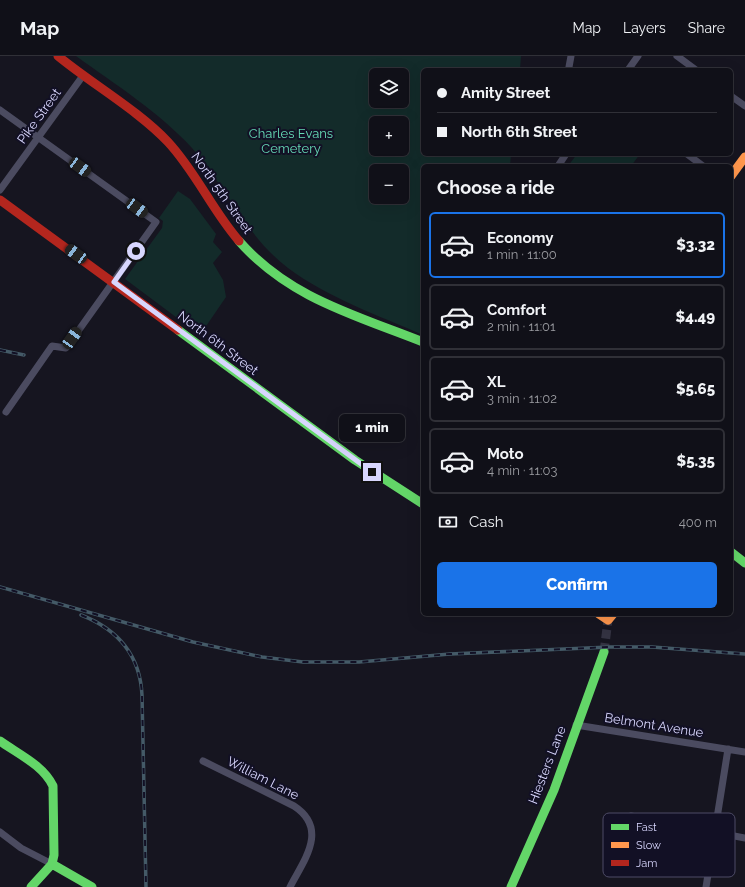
<!DOCTYPE html>
<html lang="en">
<head>
<meta charset="utf-8">
<style>
	body { margin:0; font-family:Raleway,sans-serif; background:#191921; color:#f1f3f6; height:100vh; display:flex; flex-direction:column; font-size:15px; white-space:nowrap }
	* { box-sizing:border-box; margin:0 }
	p { font-size:13px; color:#9c9da2 }
	.icon { flex:none; width:22px; height:22px; fill:none; stroke:currentColor; stroke-width:2; stroke-linecap:round; stroke-linejoin:round }
	.map { position:relative; flex:1; overflow:hidden }
	.drawer { position:absolute; left:421px; top:108px; width:312px; height:452px; display:flex; flex-direction:column; background:#101018; border-radius:6px; box-shadow:0 4px 16px #0002,0 0 0 1px #303037 }
	.drawer>* { flex:none }
	.hud { position:absolute; left:421px; top:12px; width:312px; height:88px; border-radius:6px; box-shadow:0 4px 16px #0002,0 0 0 1px #303037; display:grid; align-content:center; height:88px; padding:0 16px; background:#101018 }
	.buttons { position:absolute; left:369px; top:12px; display:grid; gap:8px }
	.buttons a { display:grid; place-items:center; width:40px; height:40px; border-radius:6px; background:#101018; box-shadow:0 4px 16px #0002,0 0 0 1px #303037; font-size:20px }
	.end { position:absolute; width:18px; height:18px; margin:-9px; border:5px solid #d8d6fd; background:#111; box-shadow:0 0 0 2px #111 }
	.from { border-radius:50% }
	.bubble { position:absolute; height:28px; border-radius:6px; background:#101018; box-shadow:0 4px 16px #0002,0 0 0 1px #303037; font-size:13px; font-weight:800; line-height:28px; text-align:center }
	.car { position:absolute; width:12px; height:24px; margin:-12px -6px; border-radius:5px; box-shadow:0 0 3px 1px #0007; background:linear-gradient(#222 24%,#8ab4d8 0 40%,#222 0 76%,#8ab4d8 0 86%,#222 0) }
	.hud b { display:flex; align-items:center; gap:14px; height:38px; font-size:15px }
	.hud b+b { border-top:1px solid #303037 }
	.hud i { width:10px; height:10px; background:#f1f3f6 }
	ul { padding:0; list-style:none }
	li { display:flex; align-items:center; gap:12px; height:66px; margin:0 8px 6px; padding:0 8px; border:2px solid #303037; border-radius:6px }
	li div { flex:1 }
	li b { display:block; font-size:15px }
	li em { font-style:normal; font-weight:800 }
	li.current { border-color:#1a73e8 }
	li>.icon { width:36px; height:36px; stroke-width:1.5 }
	h2 { padding:0 16px; font-size:18px; line-height:48px }
	.pay { display:flex; align-items:center; gap:10px; height:44px; padding:0 16px; font-size:15px }
	.pay p { margin-inline-start:auto }
	.action { display:flex; gap:8px; margin-top:auto; padding:8px 16px }
	.action a { flex:1; height:46px; border-radius:6px; background:#1a73e8; color:#fff; font-size:16px; font-weight:800; line-height:46px; text-align:center }
	header { display:flex; align-items:center; gap:24px; box-sizing:border-box; height:56px; padding:0 20px; background:#101018; border-bottom:1px solid #303037 }
	header strong { font-size:19px }
	nav { display:flex; gap:22px; margin-inline-start:auto; font-size:14px }
	.map>svg:first-child { display:block }
	.green { fill:#132b2a; fill-rule:evenodd }
	.lines { fill:none; stroke-linecap:round; stroke-linejoin:round }
	.secondary-tunnel { stroke:#333241; stroke-width:9; stroke-dasharray:9 4.5; stroke-linecap:butt }
	.street { stroke:#4b4b60; stroke-width:7 }
	.fast { stroke:#63d668; stroke-width:9 }
	.slow { stroke:#ff974d; stroke-width:9 }
	.jam { stroke:#b3261e; stroke-width:9 }
	.rail-casing { stroke:#445a67; stroke-width:3.5 }
	.rail { stroke:#121025; stroke-width:2; stroke-dasharray:6; stroke-linecap:butt }
	.route { stroke:#d8d6fd; stroke-width:5 }
	.labels { text-anchor:middle; dominant-baseline:central; stroke-width:4; stroke-linejoin:round; paint-order:stroke }
	.street-label { font-size:13px; fill:#d8d6fd; stroke:#121025 }
	.park-label { font-size:13px; fill:#65d9b5; stroke:#121025 }
	.key { fill:#121025; stroke:#4d4b66; stroke-width:1 }
	.key-label { font-size:11px; fill:#d8d6fd }
</style>
</head>
<body>
<header>
<strong>Map</strong>
<nav><a>Map</a><a>Layers</a><a>Share</a></nav>
</header>
<div class="map">
<svg width="745" height="831" viewBox="0 0 745 831">
	<rect width="100%" height="100%" fill="#161520"/>
	<path class="green" d="M76,0H521L520,14H423V98H511L510,110H423V279C378,259 328,242 288,212C246,180 226,131 192,92C159,56 116,29 76,0ZM376,19H402V45H376ZM376,67H402V93H376ZM376,115H402V141H376Z
		M577,98H640L631,110H568Z
		M178,135L190,143L216,178L213,186L222,196L213,207L223,224L226,241L200,279L125,223L162,172L163,165L159,162Z"/>
	<g class="lines">
		<path class="secondary-tunnel" d="M604,596L608,564"/>
		<path class="street" d="M677,0L696,14
			M569,11L571,0
			M628,14L638,0
			M731,40L745,50
			M0,54L156,166L66,292L52,290L6,356
			M687,98L703,110
			M558,110L566,98
			M0,134L82,21
			M576,669L745,696
			M203,705L294,750C329,773 304,804 290,831
			M631,760L745,782
			M0,776L21,792L52,808
			M706,831L728,693"/>
		<path class="fast" d="M239,185C289,242 355,259 423,286
			M178,274L355,404L423,448
			M731,496L745,507
			M0,685C18,698 43,709 53,730L54,799L52,808L31,831
			M52,808L92,831
			M511,831L554,734L604,596"/>
		<path class="slow" d="M731,120L745,101
			M599,558L608,564L613,558"/>
		<path class="jam" d="M58,0C92,28 139,55 168,86C196,116 212,154 239,185
			M0,144L178,274"/>
		<g class="rail-casing">
			<path id="rail" d="M0,294L24,299
				M0,531L193,586L262,601L303,606H359L450,598L610,591H652L745,598
				M81,559C117,573 140,599 142,639L146,831"/>
		</g>
		<use href="#rail" class="rail"/>
	</g>
	<g class="lines">
		<path class="route" d="M136,195L114,226L372,416"/>
	</g>
	<g class="labels">
		<g class="street-label">
			<text transform="translate(39 60) rotate(-54)">Pike Street</text>
			<text transform="translate(222 137) rotate(55)">North 5th Street</text>
			<text transform="translate(218 287) rotate(37)">North 6th Street</text>
			<text transform="translate(654 669) rotate(9)">Belmont Avenue</text>
			<text transform="translate(547 709) rotate(-69)">Hiesters Lane</text>
			<text transform="translate(263 722) rotate(27)">William Lane</text>
		</g>
		<g class="park-label">
			<text x="291" y="77">Charles Evans<tspan x="291" dy="15">Cemetery</tspan></text>
		</g>
	</g>
	<rect x="603" y="757" width="132" height="64" rx="6" class="key"/>
	<rect x="611" y="768" width="18" height="6" fill="#63d668"/>
	<rect x="611" y="786" width="18" height="6" fill="#ff974d"/>
	<rect x="611" y="804" width="18" height="6" fill="#b3261e"/>
	<g class="key-label">
		<text x="636" y="775">Fast</text>
		<text x="636" y="793">Slow</text>
		<text x="636" y="811">Jam</text>
	</g>
</svg>
<div class="buttons">
<a><svg class="icon" aria-label="layers" viewBox="0 0 24 24"><path d="M12 4l9 5-9 5-9-5zM3 14l9 5 9-5"/></svg></a>
<a>+</a>
<a>−</a>
</div>
<i class="end from" style="left:136px;top:195px"></i>
<i class="end" style="left:372px;top:416px"></i>
<div class="bubble" style="left:339px;top:358px;width:66px">1 min</div>
<i class="car" style="left:80px;top:111px;rotate:126deg"></i>
<i class="car" style="left:137px;top:152px;rotate:126deg"></i>
<i class="car" style="left:76px;top:198px;rotate:306deg"></i>
<i class="car" style="left:72px;top:282px;rotate:35deg"></i>
<div class="hud">
<b><i class="from"></i>Amity Street</b>
<b><i></i>North 6th Street</b>
</div>
<section class="drawer">
<h2>Choose a ride</h2>
<ul>
<li class="current"><svg class="icon" aria-label="car" viewBox="0 0 24 24"><path d="M5 17H2v-5l4-1 3-4h7l3 4 3 1v5h-3M9 17h6M6 11h13"/><circle cx="7" cy="17" r="2"/><circle cx="17" cy="17" r="2"/></svg><div><b>Economy</b><p>1 min · 11:00</p></div><em>$3.32</em></li>
<li><svg class="icon" aria-label="car" viewBox="0 0 24 24"><path d="M5 17H2v-5l4-1 3-4h7l3 4 3 1v5h-3M9 17h6M6 11h13"/><circle cx="7" cy="17" r="2"/><circle cx="17" cy="17" r="2"/></svg><div><b>Comfort</b><p>2 min · 11:01</p></div><em>$4.49</em></li>
<li><svg class="icon" aria-label="car" viewBox="0 0 24 24"><path d="M5 17H2v-5l4-1 3-4h7l3 4 3 1v5h-3M9 17h6M6 11h13"/><circle cx="7" cy="17" r="2"/><circle cx="17" cy="17" r="2"/></svg><div><b>XL</b><p>3 min · 11:02</p></div><em>$5.65</em></li>
<li><svg class="icon" aria-label="car" viewBox="0 0 24 24"><path d="M5 17H2v-5l4-1 3-4h7l3 4 3 1v5h-3M9 17h6M6 11h13"/><circle cx="7" cy="17" r="2"/><circle cx="17" cy="17" r="2"/></svg><div><b>Moto</b><p>4 min · 11:03</p></div><em>$5.35</em></li>
</ul>
<div class="pay"><svg class="icon" aria-label="cash" viewBox="0 0 24 24"><path d="M3 7h18v10H3z"/><circle cx="12" cy="12" r="2"/></svg>Cash<p>400 m</p></div>
<div class="action"><a>Confirm</a></div>
</section>
</div>
</body>
</html>
